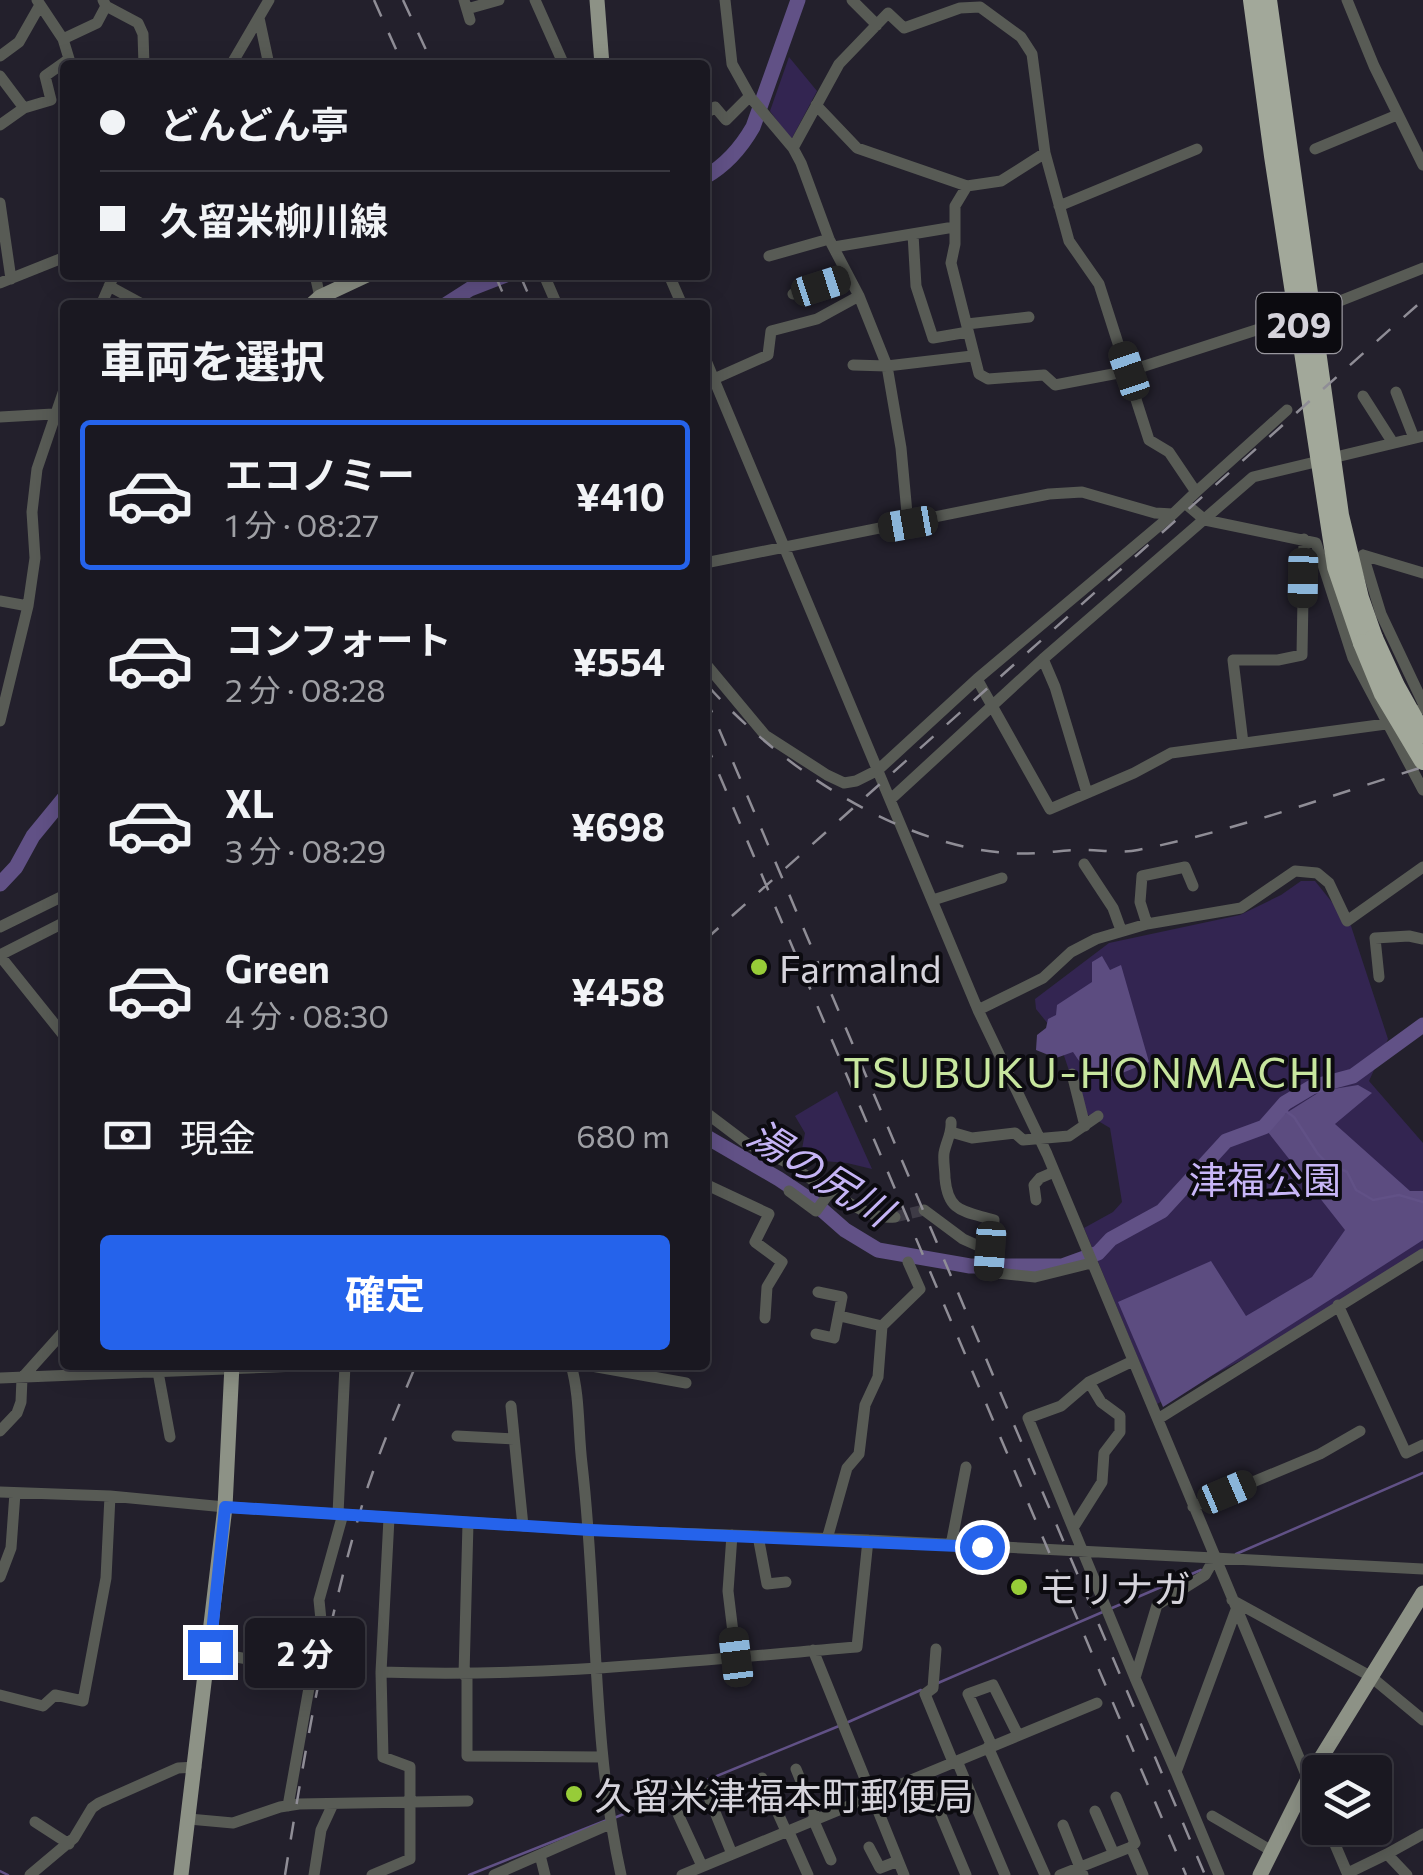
<!DOCTYPE html>
<html lang="ja">
<head>
<meta charset="utf-8">
<style>
	body { margin:0; font-family:Commissioner,"Noto Sans JP",sans-serif; background:#27252e; color:#f1f3f6; height:100vh; display:flex; flex-direction:column; font-size:38px; white-space:nowrap }
	* { box-sizing:border-box; margin:0 }
	p { font-size:32px; color:#9fa0a5 }
	.icon { flex:none; width:55px; height:55px; fill:none; stroke:currentColor; stroke-width:2; stroke-linecap:round; stroke-linejoin:round }
	.map { position:relative; flex:1; overflow:hidden }
	.panel { position:absolute; left:60px; top:300px; width:650px; height:1070px; display:flex; flex-direction:column; background:#1a1821; border-radius:10px; box-shadow:0 5px 25px #0003,0 0 0 2px #38373f }
	.panel>* { flex:none }
	.hud { position:absolute; left:60px; top:60px; width:650px; height:220px; border-radius:10px; box-shadow:0 5px 25px #0003,0 0 0 2px #38373f; display:grid; align-content:center; height:220px; padding:0 40px; background:#1a1821 }
	.tools { position:absolute; left:1302px; top:1755px; display:grid; gap:20px }
	.tools a { display:grid; place-items:center; width:90px; height:90px; border-radius:10px; background:#1a1821; box-shadow:0 5px 25px #0003,0 0 0 2px #38373f; font-size:50px }
	.end { position:absolute; width:45px; height:45px; margin:-22px; border:12px solid #2563eb; background:#fff; box-shadow:0 0 0 5px #fff }
	.from { border-radius:50% }
	.bubble { position:absolute; height:70px; border-radius:10px; background:#1a1821; box-shadow:0 5px 25px #0003,0 0 0 2px #38373f; font-size:32px; font-weight:700; line-height:70px; text-align:center }
	.car { position:absolute; width:30px; height:60px; margin:-30px -15px; border-radius:12px; box-shadow:0 0 8px 2px #0007; background:linear-gradient(#222 24%,#8ab4d8 0 40%,#222 0 76%,#8ab4d8 0 86%,#222 0) }
	.hud b { display:flex; align-items:center; gap:35px; height:95px; font-size:38px }
	.hud b+b { border-top:2px solid #38373f }
	.hud i { width:25px; height:25px; background:#f1f3f6 }
	ul { padding:0; list-style:none }
	li { display:flex; align-items:center; gap:30px; height:150px; margin:0 20px 15px; padding:0 20px; border:5px solid transparent; border-radius:10px }
	li div { flex:1 }
	li b { display:block; font-size:38px }
	li em { font-style:normal; font-weight:700 }
	li.active { border-color:#2563eb }
	li>.icon { width:90px; height:90px; stroke-width:1.5 }
	h2 { padding:0 40px; font-size:45px; line-height:120px }
	.pay { display:flex; align-items:center; gap:25px; height:110px; padding:0 40px; font-size:38px }
	.pay p { margin-inline-start:auto }
	.button { display:flex; gap:20px; margin-top:auto; padding:20px 40px }
	.button a { flex:1; height:115px; border-radius:10px; background:#2563eb; color:#fff; font-size:40px; font-weight:700; line-height:115px; text-align:center }
	.map>svg:first-child { display:block }
	.green { fill:#332551 }
	.forest { fill:#5c4c80 }
	.lines { fill:none; stroke-linecap:round; stroke-linejoin:round }
	.stream { stroke:#615186; stroke-width:2.5 }
	.river { stroke:#615186; stroke-width:15 }
	.minor-tunnel { stroke:#3e3b46; stroke-width:11; stroke-dasharray:11 5.5; stroke-linecap:butt }
	.minor { stroke:#585b55; stroke-width:11 }
	.major { stroke:#8d9286; stroke-width:15 }
	.highway { stroke:#a2a89a; stroke-width:18 }
	.rail { stroke:#8f8d96; stroke-width:2.5; stroke-dasharray:18 18; stroke-linecap:butt }
	.highway-bridge { stroke:#a2a89a; stroke-width:18 }
	.route { stroke:#2563eb; stroke-width:12 }
	.poi-dot { fill:#97cc38; stroke:#0c0b10; stroke-width:4 }
	.labels { text-anchor:middle; dominant-baseline:central; stroke-width:8; stroke-linejoin:round; paint-order:stroke }
	.shield { fill:#0c0b10; stroke:#99979e; stroke-width:2.5 }
	.shield-label { font-size:35px; font-weight:bold; fill:#d5d3db }
	.poi-label { font-size:38px; fill:#d5d3db; stroke:#0c0b10; text-anchor:start }
	.park-label { font-size:38px; fill:#c8b6f7; stroke:#0c0b10 }
	.water-label { font-size:40px; font-style:italic; fill:#c5b4f5; stroke:#0c0b10 }
	.quarter-label { font-size:42px; letter-spacing:2.5px; fill:#c7e69e; stroke:#0c0b10 }
</style>
</head>
<body>
<div class="map">
<svg width="1423" height="1875" viewBox="0 0 1423 1875">
	<rect width="100%" height="100%" fill="#23202c"/>
	<path class="green" d="M789,57L817,91L791,140L770,111Z
		M1301,881H1315L1351,926L1388,1039L1369,1081L1423,1143V1249L1261,1350L1157,1404L1084,1228L1113,1212L1122,1202L1110,1128L1083,1112L1057,1035L1036,1009L1035,999L1109,943L1240,915L1281,895Z
		M837,1091L872,1169L847,1163L812,1160L802,1149L805,1133L795,1116Z"/>
	<path class="forest" d="M1102,956L1110,970L1121,965L1149,1062C1112,1076 1098,1091 1073,1052L1056,1058L1036,1050L1037,1035L1046,1028L1048,1019L1056,1015L1057,1005L1092,982V962Z
		M1358,1085L1372,1093L1335,1124L1410,1191H1423V1240L1163,1407L1118,1302L1211,1261L1246,1316L1312,1277L1345,1230L1264,1127L1321,1091Z"/>
	<g class="lines">
		<path class="stream" d="M1280,1107L1294,1117L1318,1154L1326,1162L1347,1172L1356,1190L1363,1194L1373,1200L1399,1195L1423,1202
			M1236,1554L1423,1473
			M1112,1608L1201,1570
			M938,1683L1105,1611
			M846,1723L921,1690
			M614,1818L839,1726
			M0,1871L8,1875
			M469,1875L607,1820"/>
		<path class="river" d="M705,177C726,165 741,148 753,127L798,0
			M445,305L470,289L506,275
			M0,884L16,867L33,836L65,797
			M705,1136L779,1179L812,1201L845,1230L878,1250L970,1266H1062L1098,1253L1111,1239L1162,1211L1226,1141L1264,1127L1285,1103L1312,1087L1353,1076L1423,1025"/>
		<path class="minor-tunnel" d="M895,1217L924,1210"/>
		<path class="minor" d="M37,0L63,39L70,62
			M103,0L106,6L138,23L143,34L144,65
			M464,0L470,20
			M535,0L564,65
			M725,0L732,64L751,98L793,148L801,163L829,239L859,296L887,366L901,448L908,524
			M852,0L877,25
			M1347,0L1374,66L1423,165
			M467,9L499,0
			M259,18L269,65
			M63,39L97,23L106,6
			M0,56L19,42L40,5
			M231,65L269,0
			M0,76L24,108
			M816,105L857,148L967,186L1001,181L1045,153
			M705,114L715,107L726,120L750,96
			M0,125L24,108L51,100L45,76L69,59
			M1315,149L1397,115
			M967,186L955,206V244L951,263L979,374L988,379L1044,375L1055,385L1129,371L1312,312L1423,268
			M0,203L11,279
			M1059,206L1197,149
			M913,234L916,286L933,338L968,332
			M834,247L954,227
			M769,256L829,239
			M315,275L320,297
			M544,275L557,305
			M669,275L682,305
			M0,283L65,257
			M109,286L144,305
			M793,294L849,277
			M101,305L114,275
			M967,324L1029,317
			M705,358L978,1010L1047,1154L1320,1808
			M853,365L887,366L972,356
			M714,379L768,355L771,331L817,319L859,296
			M1396,392L1414,438
			M1363,396L1393,443
			M0,417L53,414
			M1196,492L1287,410
			M1186,504L1205,520L1316,543L1353,658L1423,790
			M1363,555L1381,614L1423,703
			M1363,555L1423,573
			M705,563L1049,494L1082,492L1155,513L1173,514L1196,492L1169,452L1149,440L1099,284L1069,241L1045,153L1032,54L1021,37L980,7L960,8L904,28L888,13L839,64L793,148
			M0,601L28,606
			M1043,659L1055,687L1087,793
			M705,663L765,735L827,775L844,783L856,781L878,770L977,679L1173,514
			M977,679L1050,809L1134,773L1171,753L1386,724L1423,708
			M0,721L28,606L35,558L32,512L37,469L65,387
			M1243,743L1233,660H1278L1302,655L1304,539
			M891,799L1043,659L1253,477L1423,436
			M1084,864L1113,908L1121,930
			M933,900L1002,878
			M1147,924L1140,902L1142,876L1185,867L1193,886
			M0,927L65,895
			M0,955L65,922
			M0,956L65,1037
			M1379,977L1375,938L1409,936L1423,939
			M978,1010L1043,978L1071,952L1096,939L1147,924L1241,908L1295,871L1317,873L1329,883L1347,921L1423,867
			M1072,1074L1085,1126
			M705,1112L746,1143L786,1162L830,1192
			M951,1122C952,1133 946,1142 944,1153C943,1161 945,1170 945,1178C948,1213 964,1211 994,1220L988,1272L1035,1277L1091,1263
			M951,1132L972,1138L1015,1133L1023,1140L1069,1136L1098,1116
			M705,1184L769,1214L755,1242L782,1262L767,1287L765,1318
			M789,1191L816,1211L830,1192C850,1203 872,1220 895,1217
			M1036,1200L1034,1185L1040,1178L1054,1172
			M924,1210L963,1239L990,1251
			M1338,1305L1406,1453L1423,1445
			M882,1326L920,1289L908,1262
			M816,1334L834,1338L842,1297L818,1292
			M571,1365C580,1396 578,1431 582,1464C598,1601 591,1739 621,1875
			M586,1365L686,1383
			M158,1372L170,1437
			M0,1378L324,1365
			M1089,1382L1101,1402L1120,1416V1432L1104,1453L1102,1482L1073,1528L1135,1678
			M511,1406L523,1526
			M1158,1419L1423,1254
			M0,1431L17,1413L21,1402L22,1378L65,1330
			M457,1436L514,1439
			M0,1492L110,1496L225,1507L590,1530L868,1540L1423,1569
			M1193,1507L1320,1454L1360,1431
			M338,1514L345,1365
			M1073,1528L1028,1418L1061,1406L1089,1382L1133,1361
			M732,1535L728,1591L736,1657
			M758,1536L767,1584L786,1582
			M827,1539L847,1468L859,1454L865,1405L878,1377L882,1326L840,1316
			M951,1545L966,1467
			M1214,1559L1205,1575L1157,1605L1135,1678L1176,1772L1236,1610
			M0,1577L11,1548L15,1493
			M1232,1600L1370,1676L1423,1720
			M936,1649L933,1688L925,1694L953,1762
			M813,1650L904,1875
			M210,1652L312,1671L321,1620L319,1600L343,1514
			M381,1672C541,1678 698,1660 857,1647L868,1540
			M464,1675L468,1523
			M467,1675V1756L601,1757
			M0,1695L43,1706L55,1695L83,1701L106,1578L110,1496
			M992,1746L968,1694L993,1685L1018,1735
			M988,1747L1045,1875
			M1324,1753L1345,1772
			M957,1761L1005,1875
			M796,1769L816,1818
			M1176,1772L1219,1875
			M924,1775L966,1875
			M762,1778L786,1831
			M706,1790L732,1854
			M1116,1797L1135,1843L1131,1847
			M712,1805L736,1794
			M288,1806L312,1671
			M1095,1811L1113,1852
			M678,1814L702,1866
			M1212,1816L1272,1851
			M189,1819L233,1823L280,1807L299,1804L468,1801
			M813,1819L831,1860
			M35,1822L69,1844
			M1063,1825L1083,1875
			M1328,1828L1348,1875
			M788,1830L808,1875
			M869,1847L880,1868L898,1861
			M1387,1854L1423,1834
			M540,1855L545,1875
			M1348,1873L1387,1854L1407,1875
			M30,1875L74,1838L92,1808L99,1803L178,1768L196,1767
			M314,1875L321,1830L333,1804
			M372,1875L410,1859V1767L383,1757L381,1672L389,1518
			M494,1875L610,1824
			M682,1875L1097,1703
			M1060,1875L1131,1847L1143,1875"/>
		<path class="major" d="M597,0L602,65
			M311,305L320,297L367,275
			M181,1875L225,1507L232,1365
			M1260,1875L1308,1779L1423,1593"/>
		<path class="highway" d="M1252,0L1273,156L1336,567L1362,643
			M1268,0L1340,515L1360,598L1374,638"/>
		<path class="rail" d="M374,0L403,65
			M403,0L433,65
			M495,275L508,305
			M520,275L533,305
			M708,686C780,767 898,846 1008,853C1031,855 1054,851 1077,850C1097,849 1118,854 1138,850C1234,831 1329,796 1423,767
			M705,696L1205,1875
			M705,741L1186,1875
			M705,940L1423,300
			M285,1875C306,1744 328,1613 368,1486C382,1445 399,1405 416,1365"/>
		<path class="highway-bridge" d="M1374,638L1396,686L1423,734
			M1362,643L1383,694L1423,761"/>
	</g>
	<g class="lines">
		<path class="route" d="M210,1652L225,1507L590,1530L982,1547"/>
	</g>
	<g class="poi-dot">
		<circle cx="759" cy="967" r="10"/>
		<circle cx="1019" cy="1587" r="10"/>
		<circle cx="574" cy="1794" r="10"/>
	</g>
	<g class="labels">
		<rect class="shield" x="1256.5" y="293" width="85" height="60" rx="8"/>
		<g class="shield-label">
			<text x="1299" y="323">209</text>
		</g>
		<g class="poi-label">
			<text x="779" y="967">Farmalnd</text>
			<text x="1039" y="1587">モリナガ</text>
			<text x="594" y="1794">久留米津福本町郵便局</text>
		</g>
		<g class="park-label">
			<text x="1265" y="1178">津福公園</text>
		</g>
		<g class="water-label">
			<text transform="translate(821 1171) rotate(32)">湯の尻川</text>
		</g>
		<g class="quarter-label">
			<text x="1090" y="1071">TSUBUKU-HONMACHI</text>
		</g>
	</g>
</svg>
<div class="tools">
<a><svg class="icon" aria-label="layers" viewBox="0 0 24 24"><path d="M12 4l9 5-9 5-9-5zM3 14l9 5 9-5"/></svg></a>
</div>
<i class="end from" style="left:982px;top:1547px"></i>
<i class="end" style="left:210px;top:1652px"></i>
<div class="bubble" style="left:245px;top:1618px;width:120px">2 分</div>
<i class="car" style="left:821px;top:286px;rotate:72deg"></i>
<i class="car" style="left:1129px;top:371px;rotate:341deg"></i>
<i class="car" style="left:908px;top:524px;rotate:260deg"></i>
<i class="car" style="left:1303px;top:578px;rotate:181deg"></i>
<i class="car" style="left:990px;top:1251px;rotate:184deg"></i>
<i class="car" style="left:1227px;top:1492px;rotate:67deg"></i>
<i class="car" style="left:736px;top:1657px;rotate:353deg"></i>
<div class="hud">
<b><i class="from"></i>どんどん亭</b>
<b><i></i>久留米柳川線</b>
</div>
<section class="panel">
<h2>車両を選択</h2>
<ul>
<li class="active"><svg class="icon" aria-label="car" viewBox="0 0 24 24"><path d="M5 17H2v-5l4-1 3-4h7l3 4 3 1v5h-3M9 17h6M6 11h13"/><circle cx="7" cy="17" r="2"/><circle cx="17" cy="17" r="2"/></svg><div><b>エコノミー</b><p>1 分 · 08:27</p></div><em>¥410</em></li>
<li><svg class="icon" aria-label="car" viewBox="0 0 24 24"><path d="M5 17H2v-5l4-1 3-4h7l3 4 3 1v5h-3M9 17h6M6 11h13"/><circle cx="7" cy="17" r="2"/><circle cx="17" cy="17" r="2"/></svg><div><b>コンフォート</b><p>2 分 · 08:28</p></div><em>¥554</em></li>
<li><svg class="icon" aria-label="car" viewBox="0 0 24 24"><path d="M5 17H2v-5l4-1 3-4h7l3 4 3 1v5h-3M9 17h6M6 11h13"/><circle cx="7" cy="17" r="2"/><circle cx="17" cy="17" r="2"/></svg><div><b>XL</b><p>3 分 · 08:29</p></div><em>¥698</em></li>
<li><svg class="icon" aria-label="car" viewBox="0 0 24 24"><path d="M5 17H2v-5l4-1 3-4h7l3 4 3 1v5h-3M9 17h6M6 11h13"/><circle cx="7" cy="17" r="2"/><circle cx="17" cy="17" r="2"/></svg><div><b>Green</b><p>4 分 · 08:30</p></div><em>¥458</em></li>
</ul>
<div class="pay"><svg class="icon" aria-label="cash" viewBox="0 0 24 24"><path d="M3 7h18v10H3z"/><circle cx="12" cy="12" r="2"/></svg>現金<p>680 m</p></div>
<div class="button"><a>確定</a></div>
</section>
</div>
</body>
</html>
